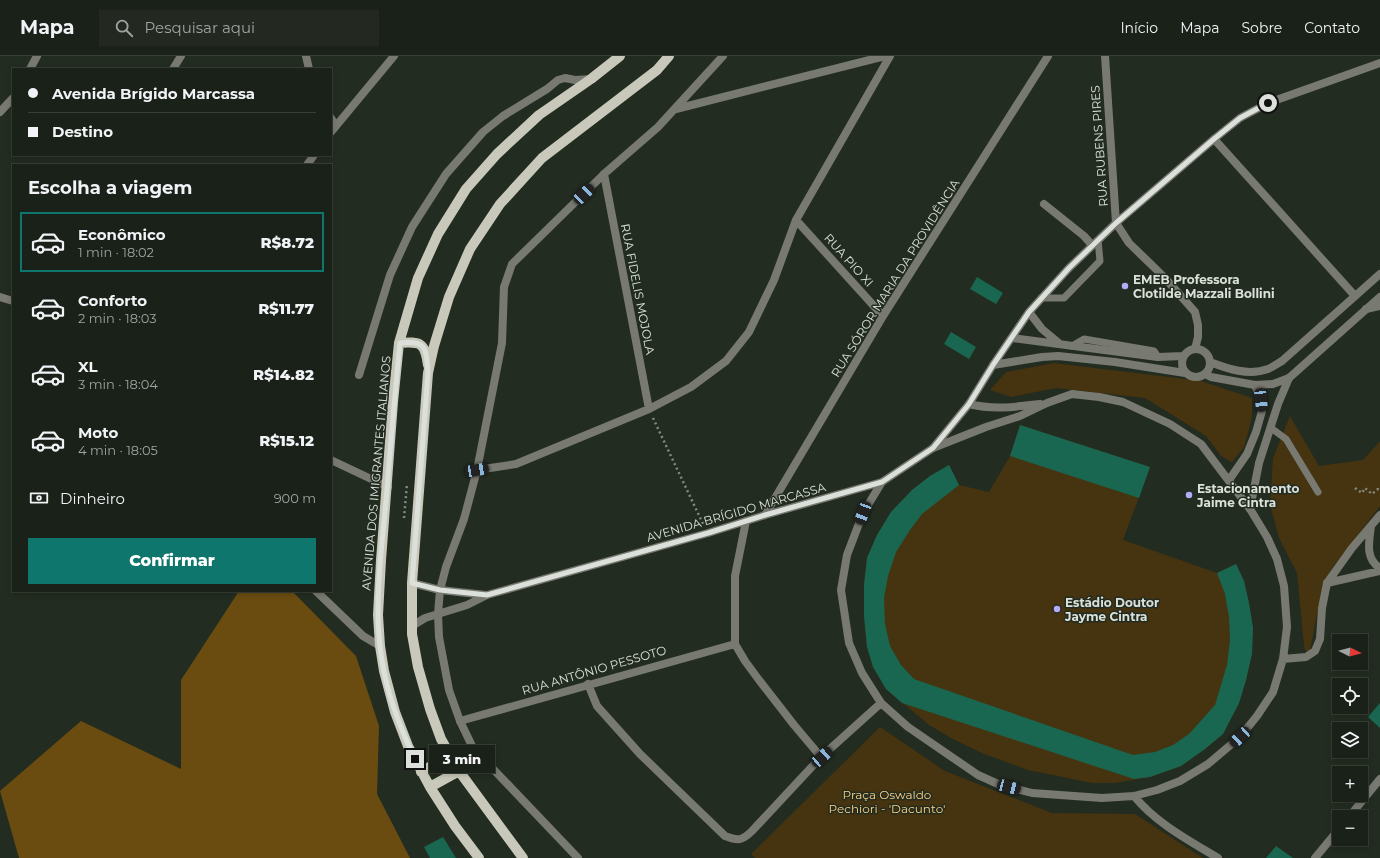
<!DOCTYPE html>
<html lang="pt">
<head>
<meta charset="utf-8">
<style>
	body { margin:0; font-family:Montserrat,sans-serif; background:#232921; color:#f1f3f6; height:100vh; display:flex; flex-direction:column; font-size:15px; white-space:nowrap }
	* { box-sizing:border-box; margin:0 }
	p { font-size:13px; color:#9fa3a2 }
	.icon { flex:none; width:22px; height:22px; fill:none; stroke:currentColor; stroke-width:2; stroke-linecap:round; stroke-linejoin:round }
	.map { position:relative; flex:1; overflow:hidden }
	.panel { position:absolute; left:12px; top:108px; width:320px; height:428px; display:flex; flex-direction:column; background:#1a2118; border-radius:0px; box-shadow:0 2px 6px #0003,0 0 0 1px #383e37 }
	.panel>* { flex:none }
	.guide { position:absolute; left:12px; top:12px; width:320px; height:88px; border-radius:0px; box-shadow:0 2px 6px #0003,0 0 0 1px #383e37; display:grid; align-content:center; height:88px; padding:0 16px; background:#1a2118 }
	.needle { width:26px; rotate:96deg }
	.controls { position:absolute; left:1332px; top:578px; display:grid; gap:8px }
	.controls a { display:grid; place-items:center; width:36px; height:36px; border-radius:0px; background:#1a2118; box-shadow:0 2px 6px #0003,0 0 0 1px #383e37; font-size:20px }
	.end { position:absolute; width:18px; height:18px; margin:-9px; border:5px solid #dbe1da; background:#111; box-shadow:0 0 0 2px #111 }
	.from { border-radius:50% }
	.bubble { position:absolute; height:28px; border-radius:0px; background:#1a2118; box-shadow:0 2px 6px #0003,0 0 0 1px #383e37; font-size:13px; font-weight:800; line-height:28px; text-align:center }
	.car { position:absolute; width:12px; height:24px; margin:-12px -6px; border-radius:5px; box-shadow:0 0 3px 1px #0007; background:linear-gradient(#222 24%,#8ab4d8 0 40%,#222 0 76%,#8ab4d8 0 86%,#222 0) }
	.guide b { display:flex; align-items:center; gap:14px; height:38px; font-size:15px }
	.guide b+b { border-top:1px solid #383e37 }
	.guide i { width:10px; height:10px; background:#f1f3f6 }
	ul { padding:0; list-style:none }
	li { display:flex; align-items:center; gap:12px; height:60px; margin:0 8px 6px; padding:0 8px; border:2px solid transparent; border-radius:0px }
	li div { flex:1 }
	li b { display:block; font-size:15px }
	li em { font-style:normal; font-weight:800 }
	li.selected { border-color:#0f766e }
	li>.icon { width:36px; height:36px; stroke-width:1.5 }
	h2 { padding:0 16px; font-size:18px; line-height:48px }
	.pay { display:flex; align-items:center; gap:10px; height:44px; padding:0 16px; font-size:15px }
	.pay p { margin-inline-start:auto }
	.button { display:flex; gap:8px; margin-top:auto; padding:8px 16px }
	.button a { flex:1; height:46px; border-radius:0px; background:#0f766e; color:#fff; font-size:16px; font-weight:800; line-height:46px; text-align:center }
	header { display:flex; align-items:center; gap:24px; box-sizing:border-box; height:56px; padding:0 20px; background:#1a2118; border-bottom:1px solid #383e37 }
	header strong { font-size:19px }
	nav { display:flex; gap:22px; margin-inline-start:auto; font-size:14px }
	.search { width:280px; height:36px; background:#232921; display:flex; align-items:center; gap:10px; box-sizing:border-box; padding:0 14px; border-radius:0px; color:#9fa3a2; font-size:15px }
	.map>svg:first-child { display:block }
	.green { fill:#46330f }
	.forest { fill:#6a4c11 }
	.building { fill:#196750 }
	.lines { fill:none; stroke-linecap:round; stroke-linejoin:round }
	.path { stroke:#838b81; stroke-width:2.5; stroke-dasharray:2 3; stroke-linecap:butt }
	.service { stroke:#787971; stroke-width:7 }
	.minor { stroke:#787971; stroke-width:8 }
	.tertiary { stroke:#787971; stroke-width:8 }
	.primary { stroke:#c8c9ba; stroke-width:10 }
	.route { stroke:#dbe1da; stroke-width:5 }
	.poi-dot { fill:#b3adf9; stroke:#232c20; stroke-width:1.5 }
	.labels { text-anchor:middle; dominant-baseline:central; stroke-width:3; stroke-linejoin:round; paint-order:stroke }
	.street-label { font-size:12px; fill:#dbe1da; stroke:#232c20 }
	.poi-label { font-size:12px; font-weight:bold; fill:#dbe1da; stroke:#232c20; text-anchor:start }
	.park-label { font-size:12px; fill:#fed185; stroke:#232c20 }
</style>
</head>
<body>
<header>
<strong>Mapa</strong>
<div class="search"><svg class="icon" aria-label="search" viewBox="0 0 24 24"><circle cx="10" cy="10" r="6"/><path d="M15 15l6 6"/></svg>Pesquisar aqui</div>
<nav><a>Início</a><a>Mapa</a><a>Sobre</a><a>Contato</a></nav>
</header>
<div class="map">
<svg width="1380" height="802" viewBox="0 0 1380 802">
	<rect width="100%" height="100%" fill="#232c20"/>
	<path class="green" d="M1054,307L1201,325L1252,342V360L1248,377L1244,391L1232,406L1221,400L1206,380L1145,342L1056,332L1011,341L990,334L1006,316Z
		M1290,360L1319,410L1363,404L1380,385V450L1332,512L1323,527L1310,594L1308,596L1305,594L1304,589L1297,517L1279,482L1270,448L1273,402Z
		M1020,369L1150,411L1123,484L1217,517L1236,508L1244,525L1249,547L1253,572L1252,598L1246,624L1239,647L1223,678L1205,693L1181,710L1150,721L1114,727H1092L1028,714L984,698L951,682L929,669L886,633L867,591L864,560V529L867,502L877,479L891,456L912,434L930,420L949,409L959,429L989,436L1010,400Z
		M880,671L945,715L1052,757L1135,758L1203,802H755L751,798Z"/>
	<path class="forest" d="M239,535H292L356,600L379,670L377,738L410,802H19L0,735L81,665L181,713V624Z"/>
	<path class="building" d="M977,221L1003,237L996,248L970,233Z
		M951,276L976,291L969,303L944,288Z
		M1020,369L1150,411L1139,442L1010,400Z
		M949,409L959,429L922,458L910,474L896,496L888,520L884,542L885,568L890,590L901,609L914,623L1133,699L1155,696L1173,689L1189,678L1215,649L1227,609L1230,584L1229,561L1225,538L1217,517L1236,508L1244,525L1249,547L1253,572L1252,598L1246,624L1239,647L1223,678L1205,693L1181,710L1150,721L1134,723L902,647L886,633L873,611L867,591L864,560V529L867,502L877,479L891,456L912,434L930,420Z
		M1380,647V672L1368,661Z
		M443,781L456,802H430L424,791Z
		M1276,790L1293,802H1266Z"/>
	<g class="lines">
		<path class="path" d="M653,362L704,470
			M1355,432L1362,437L1365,432L1372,438L1378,433L1380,435
			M404,462L407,428"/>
		<path class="service" d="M1041,242H1064L1100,205L1098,184
			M1072,290L1084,283L1154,295L1158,301
			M1271,372L1286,383L1318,436"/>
		<path class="minor" d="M306,0L309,13
			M1105,0L1116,167L1129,187L1164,221L1195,256L1198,269V281L1195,293
			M173,13L181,0
			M676,53L885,0
			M331,62L336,70
			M331,76L394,0
			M1214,83L1355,240
			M307,109L314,99
			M604,118L649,353
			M1044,148L1084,180L1092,189
			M796,164L883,260
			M0,241L13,245
			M1366,253L1380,250
			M359,319L390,219L412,171L446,118L483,76L503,60L547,33L558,24L565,22L575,24L591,23
			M969,348C993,354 1015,351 1040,348
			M331,404L388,431
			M477,414L516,408L649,353L691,331L726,305L749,276L774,224L796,164L890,0
			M1229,424L1247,398L1256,376L1262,355L1261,344L1255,329
			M882,426L863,457L847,499L841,534L849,587L862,617L881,647L908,671L978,719L998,728L1032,737L1102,742L1134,740L1157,734L1180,725L1208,708L1240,681L1257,660L1273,636L1283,603L1287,571L1284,530L1277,503L1267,481L1250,453L1201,388L1170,368L1123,346L1099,341L1072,338L1047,347L1020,360L986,371L933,392
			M1250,453L1259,407L1278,348L1289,322
			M765,459L883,260L1048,0
			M746,465L735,520V588L745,605L759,624L794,669L821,701
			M1371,470C1369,486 1365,503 1380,512
			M1327,527L1380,515
			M440,534L446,511L464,463L477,414L502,287L504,231L512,208L604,118L658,71L723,0
			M316,535L363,580L380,590
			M1283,603L1306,601L1315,595L1320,583L1322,552L1327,527L1352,492L1380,459
			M588,628L597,650L640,698L725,780C738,785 742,785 752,775L821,701L881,647
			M460,665L735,588
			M1134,740C1156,767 1188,784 1218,802
			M1349,761L1380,723
			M1315,802L1339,773"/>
		<path class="tertiary" d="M30,13L37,0
			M0,56L13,42
			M1029,256L1042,273L1060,288
			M1012,282L1158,301L1183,300
			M1182 307a14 14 0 1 1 28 0a14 14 0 1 1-28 0Z
			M1210,306C1228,313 1249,320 1268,313C1273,311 1277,308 1282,305L1380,218
			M993,309L1042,301L1058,300L1115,306L1185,317
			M1205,318L1211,321L1255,329L1273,328L1289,322L1380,241
			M412,527L440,534L486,539
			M440,534L438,558L439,581L449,634L460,665L473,692L578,802
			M412,570L425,562L467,549L487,539L708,477L765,459L882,426L933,392L969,348L993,309L1029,256L1069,212L1116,167L1214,83L1240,62L1268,47L1380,7"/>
		<path class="primary" d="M399,287C421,285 425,287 428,309
			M421,716L450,699
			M430,731L459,715
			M479,802L455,770L430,731L408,690L395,656L384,615L380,590L378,559L381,504L393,346L399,287L418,222L438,178L466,133L497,98L539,59L591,23L620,0
			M523,802L459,715L441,683L430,653L418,611L412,578V527L428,317L434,290L449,241L470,193L500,148L542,102L657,14L669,0"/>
	</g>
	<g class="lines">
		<path class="route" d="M415,703C398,668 384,629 380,590C374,539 383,484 387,433C391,384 395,336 400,287C428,284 426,293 428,317L412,527L440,534L487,539L708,477L765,459L882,426L933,392L969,348L993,309L1029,256L1069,212L1116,167L1214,83L1240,62L1268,47"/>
	</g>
	<g class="poi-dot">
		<circle cx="1125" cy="230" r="4"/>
		<circle cx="1189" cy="439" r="4"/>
		<circle cx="1057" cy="553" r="4"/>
	</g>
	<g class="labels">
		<g class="street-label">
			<text transform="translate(1099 90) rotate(-94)">RUA RUBENS PIRES</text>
			<text transform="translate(849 204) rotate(48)">RUA PIO XI</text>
			<text transform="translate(895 222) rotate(-58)">RUA SÓROR MARIA DA PROVIDÊNCIA</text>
			<text transform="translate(638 233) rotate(79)">RUA FIDELIS MOJOLA</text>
			<text transform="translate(376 417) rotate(-85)">AVENIDA DOS IMIGRANTES ITALIANOS</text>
			<text transform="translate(736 456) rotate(-16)">AVENIDA BRÍGIDO MARCASSA</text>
			<text transform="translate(594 614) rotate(-16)">RUA ANTÔNIO PESSOTO</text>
		</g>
		<g class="poi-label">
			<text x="1133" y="223">EMEB Professora<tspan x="1133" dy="14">Clotilde Mazzali Bollini</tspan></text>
			<text x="1197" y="432">Estacionamento<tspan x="1197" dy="14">Jaime Cintra</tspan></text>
			<text x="1065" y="546">Estádio Doutor<tspan x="1065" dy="14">Jayme Cintra</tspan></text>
		</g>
		<g class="park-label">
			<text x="887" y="738">Praça Oswaldo<tspan x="887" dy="14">Pechiori - 'Dacunto'</tspan></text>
		</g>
	</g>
</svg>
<div class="controls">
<a><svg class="needle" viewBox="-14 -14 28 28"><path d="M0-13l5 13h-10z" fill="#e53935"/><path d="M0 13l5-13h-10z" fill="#9fa3a2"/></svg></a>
<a><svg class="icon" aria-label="locate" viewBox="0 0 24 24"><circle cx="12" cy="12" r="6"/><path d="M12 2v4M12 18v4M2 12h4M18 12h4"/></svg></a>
<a><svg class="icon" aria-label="layers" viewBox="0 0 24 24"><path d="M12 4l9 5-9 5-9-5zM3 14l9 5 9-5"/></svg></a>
<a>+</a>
<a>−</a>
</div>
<i class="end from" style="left:1268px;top:47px"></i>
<i class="end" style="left:415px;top:703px"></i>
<div class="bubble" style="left:429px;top:689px;width:66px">3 min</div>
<i class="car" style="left:584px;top:138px;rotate:46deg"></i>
<i class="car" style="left:1261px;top:344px;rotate:174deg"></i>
<i class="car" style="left:477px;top:414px;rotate:81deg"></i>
<i class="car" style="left:863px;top:457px;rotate:201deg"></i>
<i class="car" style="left:1240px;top:681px;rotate:227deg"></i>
<i class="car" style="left:822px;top:701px;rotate:48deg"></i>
<i class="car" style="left:1009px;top:731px;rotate:105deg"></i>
<div class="guide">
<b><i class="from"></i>Avenida Brígido Marcassa</b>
<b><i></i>Destino</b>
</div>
<section class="panel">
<h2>Escolha a viagem</h2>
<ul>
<li class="selected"><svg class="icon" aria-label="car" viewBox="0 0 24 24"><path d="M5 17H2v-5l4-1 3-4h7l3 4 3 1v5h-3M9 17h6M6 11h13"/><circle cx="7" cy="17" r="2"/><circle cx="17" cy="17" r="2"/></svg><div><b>Econômico</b><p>1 min · 18:02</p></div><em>R$8.72</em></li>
<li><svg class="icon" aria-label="car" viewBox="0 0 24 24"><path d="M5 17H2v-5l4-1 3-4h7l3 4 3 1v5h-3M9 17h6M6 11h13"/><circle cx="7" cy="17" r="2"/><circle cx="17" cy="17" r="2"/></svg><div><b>Conforto</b><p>2 min · 18:03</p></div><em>R$11.77</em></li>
<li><svg class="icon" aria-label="car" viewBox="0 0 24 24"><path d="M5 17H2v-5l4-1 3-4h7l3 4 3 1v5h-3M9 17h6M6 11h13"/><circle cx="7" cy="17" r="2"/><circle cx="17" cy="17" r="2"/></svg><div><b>XL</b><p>3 min · 18:04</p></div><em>R$14.82</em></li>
<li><svg class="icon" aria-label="car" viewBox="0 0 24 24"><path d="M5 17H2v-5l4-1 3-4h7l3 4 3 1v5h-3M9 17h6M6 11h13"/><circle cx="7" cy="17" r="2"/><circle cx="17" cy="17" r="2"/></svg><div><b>Moto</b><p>4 min · 18:05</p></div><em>R$15.12</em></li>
</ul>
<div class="pay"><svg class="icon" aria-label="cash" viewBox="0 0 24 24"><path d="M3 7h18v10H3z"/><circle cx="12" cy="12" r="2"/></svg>Dinheiro<p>900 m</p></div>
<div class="button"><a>Confirmar</a></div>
</section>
</div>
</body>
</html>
